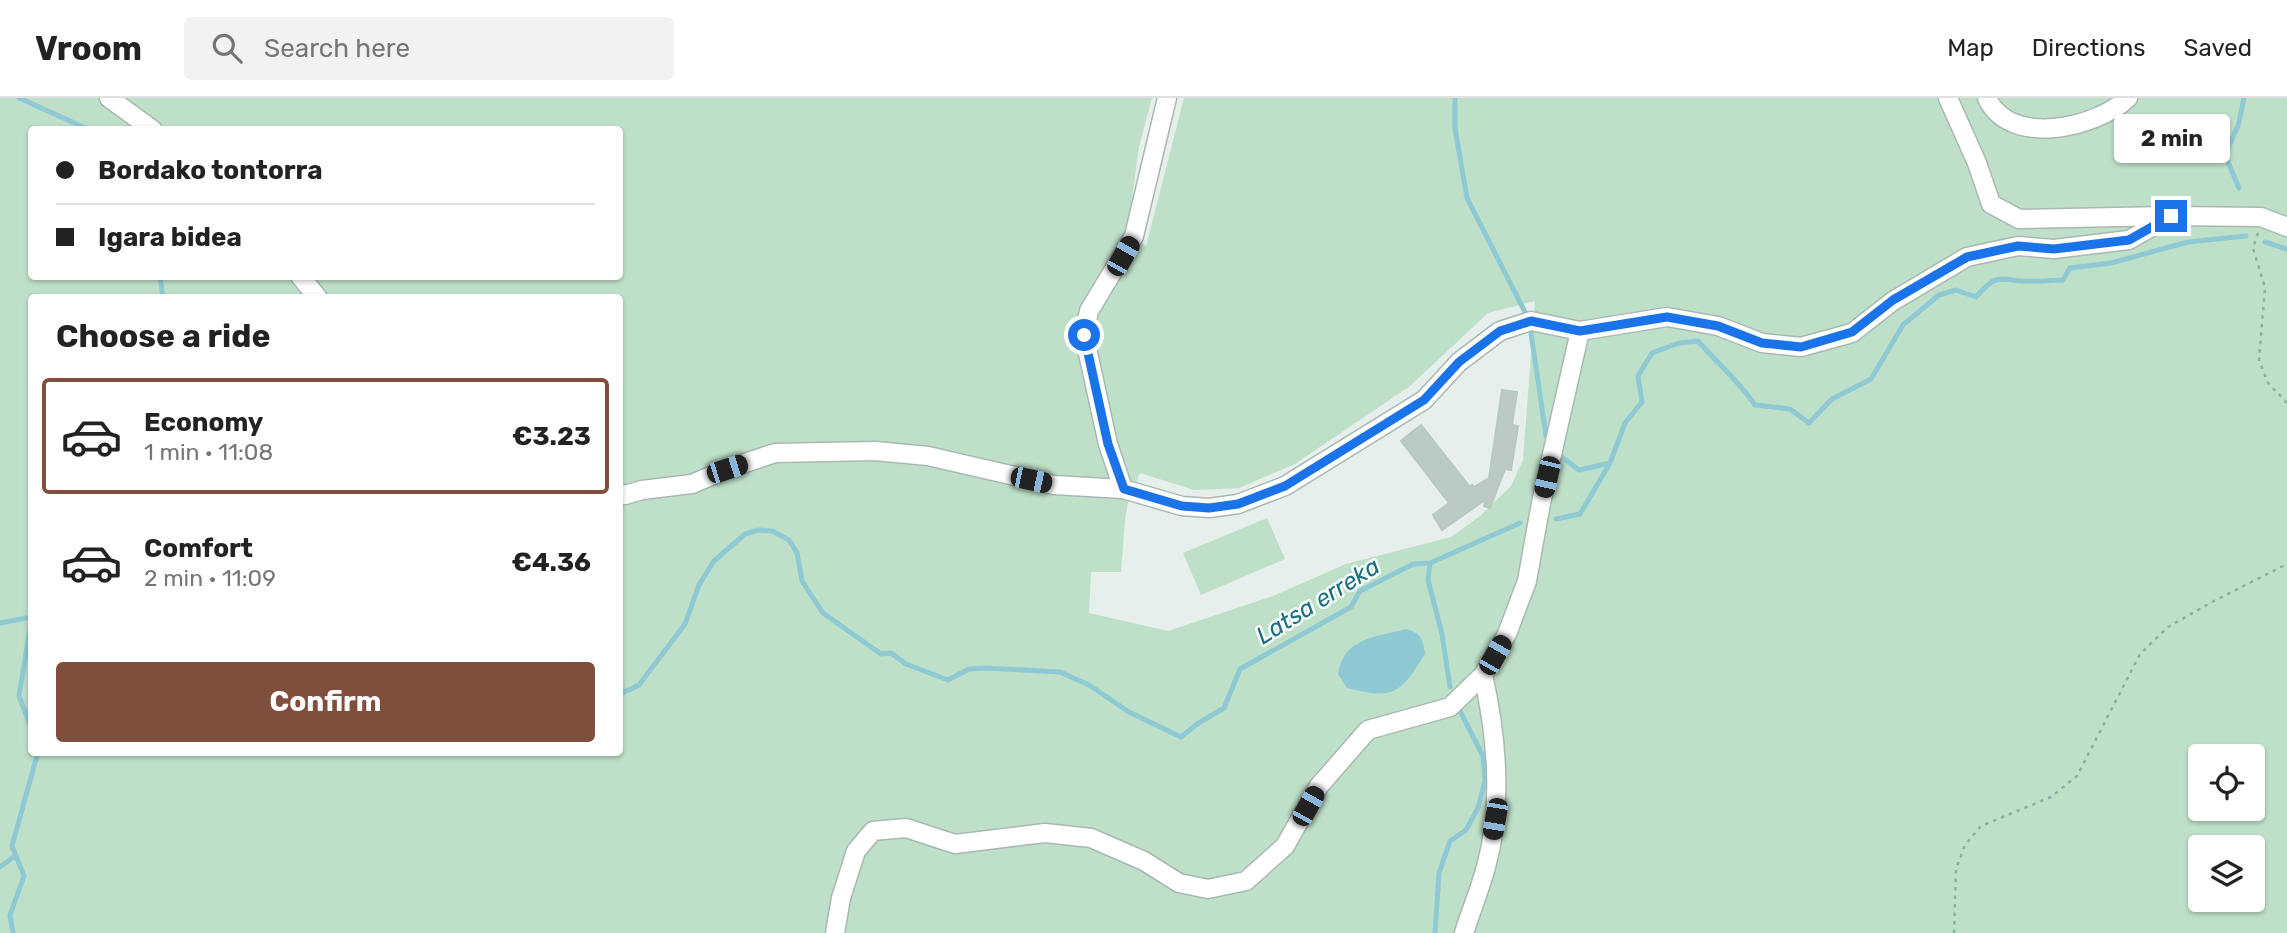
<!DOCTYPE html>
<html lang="en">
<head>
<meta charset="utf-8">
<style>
	body { margin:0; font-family:Rubik,sans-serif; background:#f2f2f2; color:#222; height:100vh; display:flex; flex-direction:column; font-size:26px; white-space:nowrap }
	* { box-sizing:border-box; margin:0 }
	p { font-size:23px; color:#767676 }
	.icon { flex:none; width:38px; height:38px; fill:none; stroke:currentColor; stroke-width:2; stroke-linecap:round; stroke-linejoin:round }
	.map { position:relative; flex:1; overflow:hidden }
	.details { position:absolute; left:28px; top:196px; width:595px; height:462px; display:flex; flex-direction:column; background:#fff; border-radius:7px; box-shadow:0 2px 5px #0004 }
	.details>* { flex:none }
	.hud { position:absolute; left:28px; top:28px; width:595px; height:154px; border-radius:7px; box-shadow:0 2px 5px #0004; display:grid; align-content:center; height:154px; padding:0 28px; background:#fff }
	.tools { position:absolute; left:2188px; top:646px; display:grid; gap:14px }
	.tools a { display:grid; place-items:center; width:77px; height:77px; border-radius:7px; background:#fff; box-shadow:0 2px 5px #0004; font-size:35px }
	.end { position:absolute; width:32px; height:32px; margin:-16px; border:9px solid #1a73e8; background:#fff; box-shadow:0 0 0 4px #fff }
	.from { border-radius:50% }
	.bubble { position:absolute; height:49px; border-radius:7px; background:#fff; box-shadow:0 2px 5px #0004; font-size:23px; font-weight:700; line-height:49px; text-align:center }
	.car { position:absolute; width:21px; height:42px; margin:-21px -10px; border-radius:9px; box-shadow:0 0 5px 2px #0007; background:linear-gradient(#222 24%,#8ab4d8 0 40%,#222 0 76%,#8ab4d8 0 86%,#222 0) }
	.hud b { display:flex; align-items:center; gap:24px; height:66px; font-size:26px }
	.hud b+b { border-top:2px solid #e0e0e0 }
	.hud i { width:18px; height:18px; background:#222 }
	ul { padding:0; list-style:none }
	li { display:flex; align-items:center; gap:21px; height:116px; margin:0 14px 10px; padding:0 14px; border:4px solid transparent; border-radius:7px }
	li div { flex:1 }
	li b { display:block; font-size:26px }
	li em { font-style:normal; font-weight:700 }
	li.selected { border-color:#804e3d }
	li>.icon { width:63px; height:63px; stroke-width:1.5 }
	h2 { padding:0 28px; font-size:32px; line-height:84px }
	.cta { display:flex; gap:14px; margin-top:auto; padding:14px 28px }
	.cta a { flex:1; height:80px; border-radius:7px; background:#804e3d; color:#fff; font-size:28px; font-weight:700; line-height:80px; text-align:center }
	header { display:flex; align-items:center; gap:42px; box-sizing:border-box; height:98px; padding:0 35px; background:#fff; border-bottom:2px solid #e0e0e0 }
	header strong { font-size:33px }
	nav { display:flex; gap:38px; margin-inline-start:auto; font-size:24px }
	.search { width:490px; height:63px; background:#f2f2f2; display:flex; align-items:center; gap:18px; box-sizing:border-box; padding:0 24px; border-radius:7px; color:#767676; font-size:26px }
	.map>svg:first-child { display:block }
	.green { fill:#bfe0c8; fill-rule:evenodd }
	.water { fill:#8ec9d4 }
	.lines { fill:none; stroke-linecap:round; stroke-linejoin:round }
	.stream { stroke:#8ec9d4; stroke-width:5 }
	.building { fill:#bbcac4; stroke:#b8c9c2; stroke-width:2 }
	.minor-casing { stroke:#a8b8b2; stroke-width:21 }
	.path { stroke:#86b3a5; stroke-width:2.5; stroke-dasharray:3.5 5; stroke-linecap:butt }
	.minor { stroke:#fff; stroke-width:18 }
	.route { stroke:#1a73e8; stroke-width:9 }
	.labels { text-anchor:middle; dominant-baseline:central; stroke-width:5; stroke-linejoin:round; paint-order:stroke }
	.water-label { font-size:24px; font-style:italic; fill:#1c6f80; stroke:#f7fbf9 }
</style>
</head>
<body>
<header>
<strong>Vroom</strong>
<div class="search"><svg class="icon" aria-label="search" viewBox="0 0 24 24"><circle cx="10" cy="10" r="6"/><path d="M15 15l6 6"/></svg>Search here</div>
<nav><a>Map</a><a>Directions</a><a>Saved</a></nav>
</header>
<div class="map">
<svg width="2287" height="835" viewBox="0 0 2287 835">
	<rect width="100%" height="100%" fill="#e6efeb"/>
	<path class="green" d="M0,0H1152L1139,49L1127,136L1146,148L1184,0H2287V835H0ZM32,32H620V178H32ZM32,200H620V654H32ZM1535,203L1523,362L1511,388L1480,418L1451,439L1346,466L1273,498L1168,533L1089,515L1091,474H1121L1125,422L1128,405L1140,375L1194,392L1239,390L1295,366L1410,288L1488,215ZM2200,658H2252V710H2200ZM2200,749H2252V802H2200Z
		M1267,420L1285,461L1201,497L1183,455Z"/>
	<path class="water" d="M1406,531C1421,535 1423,541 1425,556C1400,596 1394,602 1347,590L1338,576C1344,539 1376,539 1406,531Z"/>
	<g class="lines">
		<path class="stream" d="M19,0L90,32
			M1455,0V30L1467,100L1525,214
			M2239,90L2225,57L2238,28L2244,0
			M2265,144L2287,151
			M160,178L163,200
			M1531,235L1546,338
			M1562,359L1579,372L1610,365
			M1556,421L1580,416L1610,365L1625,325L1642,304L1638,278L1652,255L1679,245L1698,243C1717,265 1739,283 1755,307L1790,311L1809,325L1832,301L1871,281L1903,227L1939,197L1956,192L1976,199C1996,176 1996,181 2024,183C2037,184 2050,182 2063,182L2070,170L2111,165L2188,144L2246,138
			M1430,465L1428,482L1442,536L1450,589
			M32,519L19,598L32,632
			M0,525L31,519
			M620,596L639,587L685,526L699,487L714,463L745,436L759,432L772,433L789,442L797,455L802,483L823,515L881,556L891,555L906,566L948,582L969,571L986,570L1060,574L1089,587L1129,614L1181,639L1197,626L1224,610L1240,571L1351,509L1360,493L1413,466L1430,465L1520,425
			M0,769L15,758
			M13,835L10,817L24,778L12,748L38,654
			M1435,835L1439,775L1450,743L1466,732L1478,710L1485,682L1483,658L1459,611"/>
	</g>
	<path class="building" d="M1502,292L1517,294L1512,327L1518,328L1511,372L1505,371L1490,410L1484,408L1485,402L1442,432L1433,417L1449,405L1401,343L1421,327L1470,389L1472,387L1474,389L1489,380Z"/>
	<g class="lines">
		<g class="minor-casing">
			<path id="minor" d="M109,0L153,32
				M1948,0L1977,65L1991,106L2019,121L2167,118
				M1987,0C2010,50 2096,30 2128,0
				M300,178L318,200
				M1123,391L1108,346L1084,237L1089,213L1134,138L1167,0
				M620,395L625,397L642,392L692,386L727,371L775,355L875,353L928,358L1054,387L1123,391L1182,408L1209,410L1238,406L1285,388L1424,302L1459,264L1500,233L1531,223L1580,233L1667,219L1718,228L1762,245L1801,249L1852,235L1893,203L1967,159L2018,148L2054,151L2129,142L2171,118L2261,119L2287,129
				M835,835L841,800L856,753L873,733L906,730L955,746L1045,735L1091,740L1144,763L1179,785L1208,791L1246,783L1285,748L1319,688L1368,632L1450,609L1483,577L1507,536L1527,483L1541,405L1580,233
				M1464,835C1471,813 1480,791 1486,769C1503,707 1497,639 1483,577"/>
		</g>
		<path class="path" d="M2258,135L2253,150L2265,190L2259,262L2268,285L2287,305
			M1954,835L1956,771L1965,747L1981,728L2051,699L2077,678L2140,556L2168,529L2212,504L2287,466"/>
		<use href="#minor" class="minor"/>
	</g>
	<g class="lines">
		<path class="route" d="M1084,237L1108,346L1124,391L1182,408L1209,410L1238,406L1285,388L1424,302L1459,264L1500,233L1531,223L1580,233L1667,219L1718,228L1762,245L1801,249L1852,234L1893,202L1967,159L2018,148L2054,151L2129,142L2171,118"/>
	</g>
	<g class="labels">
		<g class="water-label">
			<text transform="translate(1318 503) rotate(-32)">Latsa erreka</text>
		</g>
	</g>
</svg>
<div class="tools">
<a><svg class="icon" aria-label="locate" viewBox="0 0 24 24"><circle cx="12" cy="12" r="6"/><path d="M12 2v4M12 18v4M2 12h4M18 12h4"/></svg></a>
<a><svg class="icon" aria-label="layers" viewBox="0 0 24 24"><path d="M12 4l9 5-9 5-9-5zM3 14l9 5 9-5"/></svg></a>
</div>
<i class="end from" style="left:1084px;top:237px"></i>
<i class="end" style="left:2171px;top:118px"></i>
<div class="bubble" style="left:2114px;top:16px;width:116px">2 min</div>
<i class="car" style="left:1123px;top:158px;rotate:30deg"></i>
<i class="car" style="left:727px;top:371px;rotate:72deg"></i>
<i class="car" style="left:1547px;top:379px;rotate:193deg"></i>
<i class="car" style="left:1031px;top:382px;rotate:102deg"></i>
<i class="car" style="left:1495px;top:557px;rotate:30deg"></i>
<i class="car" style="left:1308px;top:708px;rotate:29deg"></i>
<i class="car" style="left:1495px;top:721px;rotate:190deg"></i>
<div class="hud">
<b><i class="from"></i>Bordako tontorra</b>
<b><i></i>Igara bidea</b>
</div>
<section class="details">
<h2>Choose a ride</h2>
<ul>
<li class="selected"><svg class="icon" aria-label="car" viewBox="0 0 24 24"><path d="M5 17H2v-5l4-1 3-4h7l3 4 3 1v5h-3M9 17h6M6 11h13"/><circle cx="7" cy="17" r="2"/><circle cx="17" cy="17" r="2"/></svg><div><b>Economy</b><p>1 min · 11:08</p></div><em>€3.23</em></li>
<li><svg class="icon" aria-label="car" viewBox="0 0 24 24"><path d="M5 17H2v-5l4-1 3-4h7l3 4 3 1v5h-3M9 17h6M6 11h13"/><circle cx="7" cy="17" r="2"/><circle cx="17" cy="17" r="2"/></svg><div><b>Comfort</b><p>2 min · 11:09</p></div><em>€4.36</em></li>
</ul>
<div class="cta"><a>Confirm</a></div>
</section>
</div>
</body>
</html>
